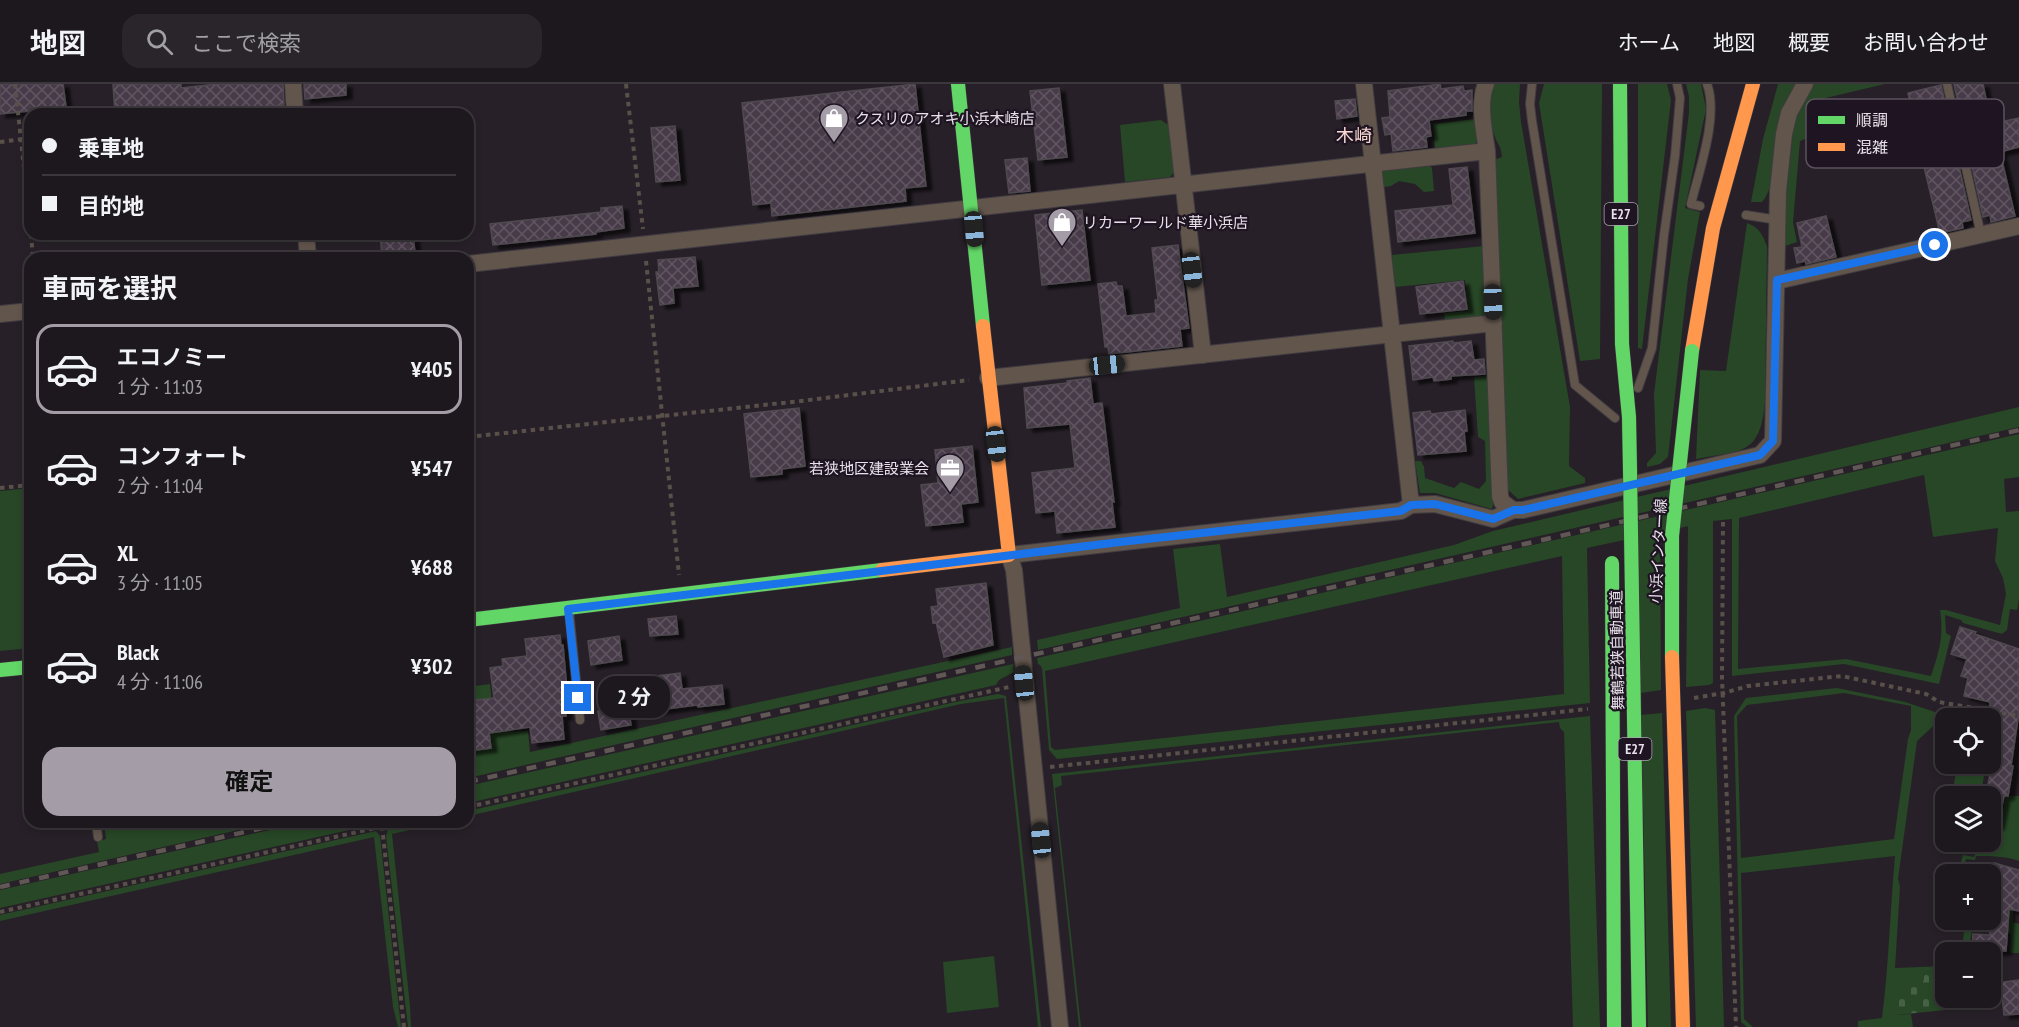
<!DOCTYPE html>
<html lang="ja">
<head>
<meta charset="utf-8">
<style>
	body { margin:0; font-family:"PT Sans Narrow","Noto Sans JP",sans-serif; background:#2a252b; color:#f1f3f6; height:100vh; display:flex; flex-direction:column; font-size:22px; white-space:nowrap }
	* { box-sizing:border-box; margin:0 }
	p { font-size:20px; color:#a0a0a4 }
	.icon { flex:none; width:33px; height:33px; fill:none; stroke:currentColor; stroke-width:2; stroke-linecap:round; stroke-linejoin:round }
	.map { position:relative; flex:1; overflow:hidden }
	.details { position:absolute; left:24px; top:168px; width:450px; height:576px; display:flex; flex-direction:column; background:#1d181e; border-radius:18px; box-shadow:0 3px 9px #0003,0 0 0 2px #3b373c }
	.details>* { flex:none }
	.hud { position:absolute; left:24px; top:24px; width:450px; height:132px; border-radius:18px; box-shadow:0 3px 9px #0003,0 0 0 2px #3b373c; display:grid; align-content:center; height:132px; padding:0 18px; background:#1d181e }
	.controls { position:absolute; left:1935px; top:624px; display:grid; gap:12px }
	.controls a { display:grid; place-items:center; width:66px; height:66px; border-radius:12px; background:#1d181e; box-shadow:0 3px 9px #0003,0 0 0 2px #3b373c; font-size:30px }
	.end { position:absolute; width:27px; height:27px; margin:-14px; border:8px solid #1a73e8; background:#fff; box-shadow:0 0 0 3px #fff }
	.from { border-radius:50% }
	.bubble { position:absolute; height:42px; border-radius:18px; background:#1d181e; box-shadow:0 3px 9px #0003,0 0 0 2px #3b373c; font-size:20px; font-weight:700; line-height:42px; text-align:center }
	.car { position:absolute; width:18px; height:36px; margin:-18px -9px; border-radius:8px; box-shadow:0 0 4px 2px #0007; background:linear-gradient(#222 24%,#8ab4d8 0 40%,#222 0 76%,#8ab4d8 0 86%,#222 0) }
	.hud b { display:flex; align-items:center; gap:21px; height:57px; font-size:22px }
	.hud b+b { border-top:2px solid #3b373c }
	.hud i { width:15px; height:15px; background:#f1f3f6 }
	ul { padding:0; list-style:none }
	li { display:flex; align-items:center; gap:18px; height:90px; margin:0 12px 9px; padding:0 6px; border:3px solid transparent; border-radius:18px }
	li div { flex:1 }
	li b { display:block; font-size:22px }
	li em { font-style:normal; font-weight:700 }
	li.on { border-color:#a49da7 }
	li>.icon { width:54px; height:54px; stroke-width:1.5 }
	h2 { padding:0 18px; font-size:27px; line-height:72px }
	.primary-button { display:flex; gap:12px; margin-top:auto; padding:12px 18px }
	.primary-button a { flex:1; height:69px; border-radius:18px; background:#a49da7; color:#111; font-size:24px; font-weight:700; line-height:69px; text-align:center }
	header { display:flex; align-items:center; gap:36px; box-sizing:border-box; height:84px; padding:0 30px; background:#1d181e; border-bottom:2px solid #3b373c }
	header strong { font-size:28px }
	nav { display:flex; gap:33px; margin-inline-start:auto; font-size:21px }
	.search { width:420px; height:54px; background:#2a252b; display:flex; align-items:center; gap:15px; box-sizing:border-box; padding:0 21px; border-radius:18px; color:#a0a0a4; font-size:22px }
	.map>svg:first-child { display:block }
	.grass { fill:#274726; fill-rule:evenodd }
	.cemetery { fill:url(#cemetery-stones) }
	.building { fill:url(#building-cross-hatch); stroke:#4f4a50; stroke-width:1.5; filter:url(#shadow) }
	.lines { fill:none; stroke-linecap:round; stroke-linejoin:round }
	.lane-casing { stroke:#413c42; stroke-width:10 }
	.street-casing { stroke:#413c42; stroke-width:18 }
	.fast-casing { stroke:#413c42; stroke-width:15 }
	.slow-casing { stroke:#413c42; stroke-width:15 }
	.path { stroke:#59504a; stroke-width:4; stroke-dasharray:4.5 4.5; stroke-linecap:butt }
	.lane { stroke:#62564c; stroke-width:8 }
	.street { stroke:#62564c; stroke-width:16 }
	.fast { stroke:#63d668; stroke-width:14 }
	.slow { stroke:#ff974d; stroke-width:14 }
	.rail { stroke:#615856; stroke-width:4.5; stroke-dasharray:10 10; stroke-linecap:butt }
	.fast-bridge-casing { stroke:#413c42; stroke-width:15; stroke-linecap:butt }
	.slow-bridge-casing { stroke:#413c42; stroke-width:15; stroke-linecap:butt }
	.fast-bridge { stroke:#63d668; stroke-width:14 }
	.slow-bridge { stroke:#ff974d; stroke-width:14 }
	.route { stroke:#1a73e8; stroke-width:8 }
	.labels { text-anchor:middle; dominant-baseline:central; stroke-width:4.5; stroke-linejoin:round; paint-order:stroke }
	.shield { fill:#1e1422; stroke:#aba4af; stroke-width:1.5 }
	.shield-label { font-size:14px; font-weight:bold; fill:#e8e1eb }
	.poi-label { font-size:15px; fill:#e8e1eb; stroke:#1e1422; text-anchor:start }
	.street-label { font-size:15px; fill:#e8e1eb; stroke:#1e1422 }
	.quarter-label { font-size:18px; fill:#fbd8d2; stroke:#1e1422 }
	.key { fill:#1e1422; stroke:#5b525e; stroke-width:1.5 }
	.key-label { font-size:16px; fill:#e8e1eb }
</style>
</head>
<body>
<header>
<strong>地図</strong>
<div class="search"><svg class="icon" aria-label="search" viewBox="0 0 24 24"><circle cx="10" cy="10" r="6"/><path d="M15 15l6 6"/></svg>ここで検索</div>
<nav><a>ホーム</a><a>地図</a><a>概要</a><a>お問い合わせ</a></nav>
</header>
<div class="map">
<svg width="2019" height="943" viewBox="0 0 2019 943">
	<defs>
		<pattern id="cemetery-stones" width="16" height="16" patternUnits="userSpaceOnUse" patternTransform="scale(1.5)"><rect width="16" height="16" fill="#274726"/><path d="M2 7V4a2 2 0 0 1 4 0v3zM10 15v-3a2 2 0 0 1 4 0v3z" fill="#466146"/></pattern>
		<pattern id="building-cross-hatch" width="8" height="8" patternUnits="userSpaceOnUse" patternTransform="scale(1.5)"><rect width="8" height="8" fill="#473a49"/><path d="M0 0l8 8M0 8l8-8" fill="none" stroke="#625663"/></pattern>
		<filter id="shadow"><feDropShadow dx="6" dy="4" stdDeviation="1.5" flood-color="#0009"/></filter>
	</defs>
	<rect width="100%" height="100%" fill="#272028"/>
	<path class="grass" d="M1493,0H1520L1519,18L1521,38L1570,323L1569,382L1585,394V399L1518,415L1506,404L1494,76L1502,73C1501,61 1497,60 1494,50C1487,33 1490,17 1493,0Z
		M1544,0H1602L1600,275L1580,277L1539,19Z
		M1638,0H1667L1671,16L1642,265L1638,264Z
		M1686,0H1701L1706,25L1685,124L1700,128L1688,195L1668,373L1660,380L1647,383V379L1656,369L1654,310L1689,29V12Z
		M1778,0H1796C1789,11 1782,21 1779,34C1772,58 1778,101 1762,118H1751L1763,55Z
		M1810,0H1885L1817,16L1807,35L1810,53L1800,57L1793,138L1797,158L1785,162L1786,111L1795,31Z
		M1475,35L1477,58L1474,61L1435,65L1433,40Z
		M1161,36L1170,42L1174,88L1170,93L1125,98L1120,41Z
		M1430,82L1432,84L1434,107L1424,108L1415,100L1399,97L1391,102L1383,103L1382,87Z
		M1747,139C1759,143 1763,151 1767,163L1765,318C1760,372 1742,366 1696,375L1700,286L1726,287Z
		M1484,162L1487,231L1484,234L1445,237L1444,229L1468,227L1465,196L1395,203L1392,171Z
		M1490,292L1493,421L1492,425L1435,409H1420L1415,377H1421L1424,383L1425,394L1454,404L1461,398L1479,405L1486,397L1485,357L1478,353L1474,293Z
		M2019,323V343L1038,566L1037,556L1180,524L1173,465L1220,460L1227,513L1454,461L1493,447Z
		M2019,350V393L2004,395L2006,428L2019,427V515L2017,526L2010,525L2007,546L2002,550L1963,539L1961,536L1945,531L1946,549L1951,552L1939,600L1844,580L1732,592V435L1713,437V599L1709,601L1686,603L1688,442L1660,449L1661,606L1641,609L1638,453L1587,464L1590,619L1057,675L1049,666L1042,584L1040,581L1038,580L1037,574ZM1924,391L1933,453L1998,444L1995,477L2003,494L2006,510L2000,541L1946,526H1940C1944,553 1939,567 1931,592L1846,575L1738,585L1739,434ZM1562,472L1564,610L1055,666L1051,663L1045,587Z
		M30,404V564L0,567V407Z
		M1012,563V571L468,694V603L490,600L494,635L509,639L511,648L528,647L530,668Z
		M1013,580L1014,588L999,596L996,601L468,719V702Z
		M1837,604L1905,618L1941,630L1983,634L1944,632L1917,657L1898,795L1900,803L1895,884L1945,882L1946,887L1925,888L1923,898L1896,931L1911,930L1913,943H1858V937L1882,934C1889,880 1890,826 1895,772L1741,789L1744,935L1753,943H1747L1741,938L1734,632L1746,614ZM1844,609L1911,622V646L1908,655L1894,755L1741,774L1737,632L1747,621Z
		M998,610L1006,612L1041,943H1038L1004,614L961,620L468,732V727L960,617Z
		M1705,624L1715,626L1724,943H1696L1686,627Z
		M1662,629L1671,943H1648L1641,631Z
		M1590,632L1600,943H1573L1564,648L1560,644L1559,638L1061,692L1062,701L1055,704L1081,943H1079L1052,690Z
		M1977,680L1986,681L1982,703L1969,702L1966,712H1952L1956,688L1975,691Z
		M2012,712H2019V777C2005,772 1991,772 1976,772L1975,776L1966,775L1962,790H1958L1963,771L1974,773L1979,758H1990L1991,733L2001,734L2006,713Z
		M104,738H274L0,800V790L99,768L97,757L106,755Z
		M306,738H385L0,824V806Z
		M417,738H444L392,750L410,922L411,943H408L386,752L388,745Z
		M376,747L380,752L401,943H398L393,923L374,753L0,837V831Z
		M2007,825L2013,827V838L2019,840V869H2010L2011,850L1972,847L1968,868H1962L1965,836H1990Z
		M994,872L999,923L947,929L943,878Z"/>
	<path class="cemetery" d="M1945,887L1946,914L1975,916V923L1896,931L1894,902L1923,898L1925,888Z"/>
	<path class="building" d="M0,0H63L67,30H30V27L0,30Z
		M113,0H181V4L217,0H283L284,21L182,30H115Z
		M304,0H346V11L305,15Z
		M915,0L926,102L905,104L906,117L772,132L771,119L753,121L742,19Z
		M1440,0L1441,5L1463,2L1464,7L1472,6V27H1466V31L1429,36L1431,52L1426,53L1427,63L1393,67L1391,50L1385,51L1382,34L1390,33L1388,7Z
		M1954,0H1983L1991,40L2019,34V63L2000,68L2015,132L1991,138L1990,131L1983,133Z
		M1941,1L1971,136L1962,138L1963,144L1940,149L1924,83H1926L1918,45H1916L1908,9Z
		M1059,4L1067,73L1038,76L1030,7Z
		M1355,15L1357,32L1337,35L1335,17Z
		M675,42L680,96L656,98L651,44Z
		M1027,74L1030,107L1009,109L1005,76Z
		M1467,83L1475,149L1398,158L1395,127L1453,121L1449,85Z
		M622,122L624,144L596,148V150L493,161L490,140L601,128V124Z
		M1082,126L1090,196L1042,201L1035,131Z
		M1826,132L1836,173L1806,180L1805,177L1797,179L1794,164L1802,163L1797,139Z
		M380,150H413L415,169L382,172Z
		M1178,161L1189,244L1180,245L1182,262L1109,270L1108,263H1105L1098,200L1116,198L1117,202H1122L1126,232L1156,229L1155,216H1158L1152,164Z
		M695,173L698,202L673,204L674,219L660,221L656,188H659L658,176Z
		M1463,197L1467,225L1420,230L1416,203Z
		M1453,257V259L1471,257L1474,276L1484,275L1485,290L1451,292V295L1434,297L1433,293L1413,296L1409,262Z
		M1090,294L1093,320L1102,319L1114,418H1112L1115,443L1057,449L1055,427L1036,429L1032,389L1075,384L1070,340L1027,344L1024,304L1067,299V297Z
		M799,324L805,382L782,385V390L751,393L744,330Z
		M1465,326L1467,347L1464,348L1466,367L1418,371L1413,329L1430,327L1431,330Z
		M972,362L978,418L961,420L963,438L926,442L921,401L938,399L935,366Z
		M986,499L993,561L944,573L936,538L933,539L931,523L938,522L936,505Z
		M676,532L678,550L650,552L648,535Z
		M1960,543L1976,548L1975,550L2019,565V628L2011,682H2013L2008,712H2004L1998,742L1990,741V712H1986L1996,656L1990,655V618L1964,612L1968,594L1961,592L1967,575L1951,570Z
		M560,551L561,561H563L567,606L564,607L566,632H562L564,655L532,659L530,643L489,649L491,664L468,667V617L494,614L490,584L503,582L502,575L527,572L525,555Z
		M619,552L622,576L591,581L588,557Z
		M680,589L682,605L722,601L724,620L698,623L697,621L636,629L631,595Z
		M628,622L631,641L601,646L598,627Z
		M1994,779L2019,786V827L2009,825L2006,867L1972,868L1973,850L1990,851V792Z
		M2019,896V930L2004,931L2002,912L1990,911V900Z"/>
	<g class="lines">
		<g class="lane-casing">
			<path id="lane" d="M1532,0L1530,20L1532,37L1575,301L1615,334
				M1947,0L1981,151
				M1700,122L1691,120C1699,87 1719,32 1707,0
				M1746,131L1778,136
				M1638,304L1652,264L1664,151L1675,72L1680,14L1677,0
				M569,526L580,636
				M96,738L98,753"/>
		</g>
		<g class="street-casing">
			<path id="street" d="M293,0L295,30
				M1172,0L1203,271
				M1364,0L1411,421
				M1486,0C1478,19 1484,46 1487,67
				M306,150L308,174
				M468,180L1487,67L1500,412L1502,418L1513,426
				M1777,197L2019,142
				M0,230L30,227
				M988,294L1494,239
				M1060,943L1014,486L1009,471L1401,427L1411,421L1435,420L1493,435L1513,426H1523L1760,371L1773,357L1778,107L1784,50L1789,29L1805,0"/>
		</g>
		<g class="fast-casing">
			<path id="fast" d="M958,0L983,242
				M1620,0L1622,260L1629,333L1630,386
				M468,536L882,486
				M0,586L30,583"/>
		</g>
		<g class="slow-casing">
			<path id="slow" d="M1692,267L1713,144L1753,0
				M882,486L1009,471L983,242"/>
		</g>
		<path class="path" d="M15,0L30,141
			M626,0L643,145
			M257,30L279,28
			M0,58L30,54
			M31,150L33,174
			M646,177L679,491
			M468,353L801,317L969,296
			M0,404L30,401
			M1723,438L1722,594L1736,943
			M1694,614L1724,609L1748,602L1842,592L1926,610L1939,618L2019,632
			M1050,683L1588,625
			M468,723L1009,603
			M382,742L404,943
			M0,828L402,738"/>
		<use href="#lane" class="lane"/>
		<use href="#street" class="street"/>
		<use href="#fast" class="fast"/>
		<use href="#slow" class="slow"/>
		<path class="rail" d="M468,698L1560,452L2019,346
			M0,803L289,738"/>
		<g class="fast-bridge-casing">
			<path id="fast-bridge" d="M1630,386L1639,943
				M1612,479L1614,943
				M1672,573V452L1692,267"/>
		</g>
		<g class="slow-bridge-casing">
			<path id="slow-bridge" d="M1672,573L1683,943"/>
		</g>
		<use href="#fast-bridge" class="fast-bridge"/>
		<use href="#slow-bridge" class="slow-bridge"/>
	</g>
	<g class="lines">
		<path class="route" d="M578,614L568,525L1120,458L1401,427L1411,421L1435,420L1493,435L1514,426H1523L1760,371L1773,357L1777,196L1935,161"/>
	</g>
	<defs>
		<g id="shop-pin" transform="scale(1.5)"><path d="M0 17L-7.5 6A9.5 9.5 0 1 1 7.5 6Z" fill="#a49da7" stroke="#1e1422"/><path d="M-5-2.5h2.3a2.7 3.5 0 0 1 5.4 0H5L5.5 6h-11ZM-1.5-2.5h3a1.5 2.3 0 0 0-3 0Z" fill="#fff"/></g>
		<g id="office-pin" transform="scale(1.5)"><path d="M0 17L-7.5 6A9.5 9.5 0 1 1 7.5 6Z" fill="#a49da7" stroke="#1e1422"/><path d="M-6-3h4V-5.5h4V-3h4V5H-6ZM-1-4.5V-3h2v-1.5ZM-6 0V1H6V0Z" fill="#fff"/></g>
	</defs>
	<g fill-rule="evenodd">
		<use href="#shop-pin" x="834" y="34"/>
		<use href="#shop-pin" x="1062" y="138"/>
		<use href="#office-pin" x="950" y="384"/>
	</g>
	<g class="labels">
		<g class="shield">
			<rect x="1604.5" y="119" width="33" height="22" rx="4.5"/>
			<rect x="1618.5" y="654" width="33" height="22" rx="4.5"/>
		</g>
		<g class="shield-label">
			<text x="1621" y="130">E27</text>
			<text x="1635" y="665">E27</text>
		</g>
		<g class="poi-label">
			<text x="855" y="34">クスリのアオキ小浜木崎店</text>
			<text x="1083" y="138">リカーワールド華小浜店</text>
			<text x="929" y="384" text-anchor="end">若狭地区建設業会</text>
		</g>
		<g class="street-label">
			<text transform="translate(1658 467) rotate(-87)">小浜インター線</text>
			<text transform="translate(1617 566) rotate(-91)">舞鶴若狭自動車道</text>
		</g>
		<g class="quarter-label">
			<text x="1354" y="51">木崎</text>
		</g>
	</g>
	<rect x="1806" y="15" width="198" height="69" rx="9" class="key"/>
	<rect x="1818" y="32" width="27" height="8" fill="#63d668"/>
	<rect x="1818" y="59" width="27" height="8" fill="#ff974d"/>
	<g class="key-label">
		<text x="1856" y="42">順調</text>
		<text x="1856" y="69">混雑</text>
	</g>
</svg>
<div class="controls">
<a><svg class="icon" aria-label="locate" viewBox="0 0 24 24"><circle cx="12" cy="12" r="6"/><path d="M12 2v4M12 18v4M2 12h4M18 12h4"/></svg></a>
<a><svg class="icon" aria-label="layers" viewBox="0 0 24 24"><path d="M12 4l9 5-9 5-9-5zM3 14l9 5 9-5"/></svg></a>
<a>+</a>
<a>−</a>
</div>
<i class="end from" style="left:1935px;top:161px"></i>
<i class="end" style="left:578px;top:614px"></i>
<div class="bubble" style="left:598px;top:592px;width:72px">2 分</div>
<i class="car" style="left:974px;top:145px;rotate:175deg"></i>
<i class="car" style="left:1192px;top:186px;rotate:173deg"></i>
<i class="car" style="left:1493px;top:218px;rotate:178deg"></i>
<i class="car" style="left:1107px;top:281px;rotate:84deg"></i>
<i class="car" style="left:996px;top:360px;rotate:173deg"></i>
<i class="car" style="left:1024px;top:599px;rotate:354deg"></i>
<i class="car" style="left:1041px;top:756px;rotate:354deg"></i>
<div class="hud">
<b><i class="from"></i>乗車地</b>
<b><i></i>目的地</b>
</div>
<section class="details">
<h2>車両を選択</h2>
<ul>
<li class="on"><svg class="icon" aria-label="car" viewBox="0 0 24 24"><path d="M5 17H2v-5l4-1 3-4h7l3 4 3 1v5h-3M9 17h6M6 11h13"/><circle cx="7" cy="17" r="2"/><circle cx="17" cy="17" r="2"/></svg><div><b>エコノミー</b><p>1 分 · 11:03</p></div><em>¥405</em></li>
<li><svg class="icon" aria-label="car" viewBox="0 0 24 24"><path d="M5 17H2v-5l4-1 3-4h7l3 4 3 1v5h-3M9 17h6M6 11h13"/><circle cx="7" cy="17" r="2"/><circle cx="17" cy="17" r="2"/></svg><div><b>コンフォート</b><p>2 分 · 11:04</p></div><em>¥547</em></li>
<li><svg class="icon" aria-label="car" viewBox="0 0 24 24"><path d="M5 17H2v-5l4-1 3-4h7l3 4 3 1v5h-3M9 17h6M6 11h13"/><circle cx="7" cy="17" r="2"/><circle cx="17" cy="17" r="2"/></svg><div><b>XL</b><p>3 分 · 11:05</p></div><em>¥688</em></li>
<li><svg class="icon" aria-label="car" viewBox="0 0 24 24"><path d="M5 17H2v-5l4-1 3-4h7l3 4 3 1v5h-3M9 17h6M6 11h13"/><circle cx="7" cy="17" r="2"/><circle cx="17" cy="17" r="2"/></svg><div><b>Black</b><p>4 分 · 11:06</p></div><em>¥302</em></li>
</ul>
<div class="primary-button"><a>確定</a></div>
</section>
</div>
</body>
</html>
